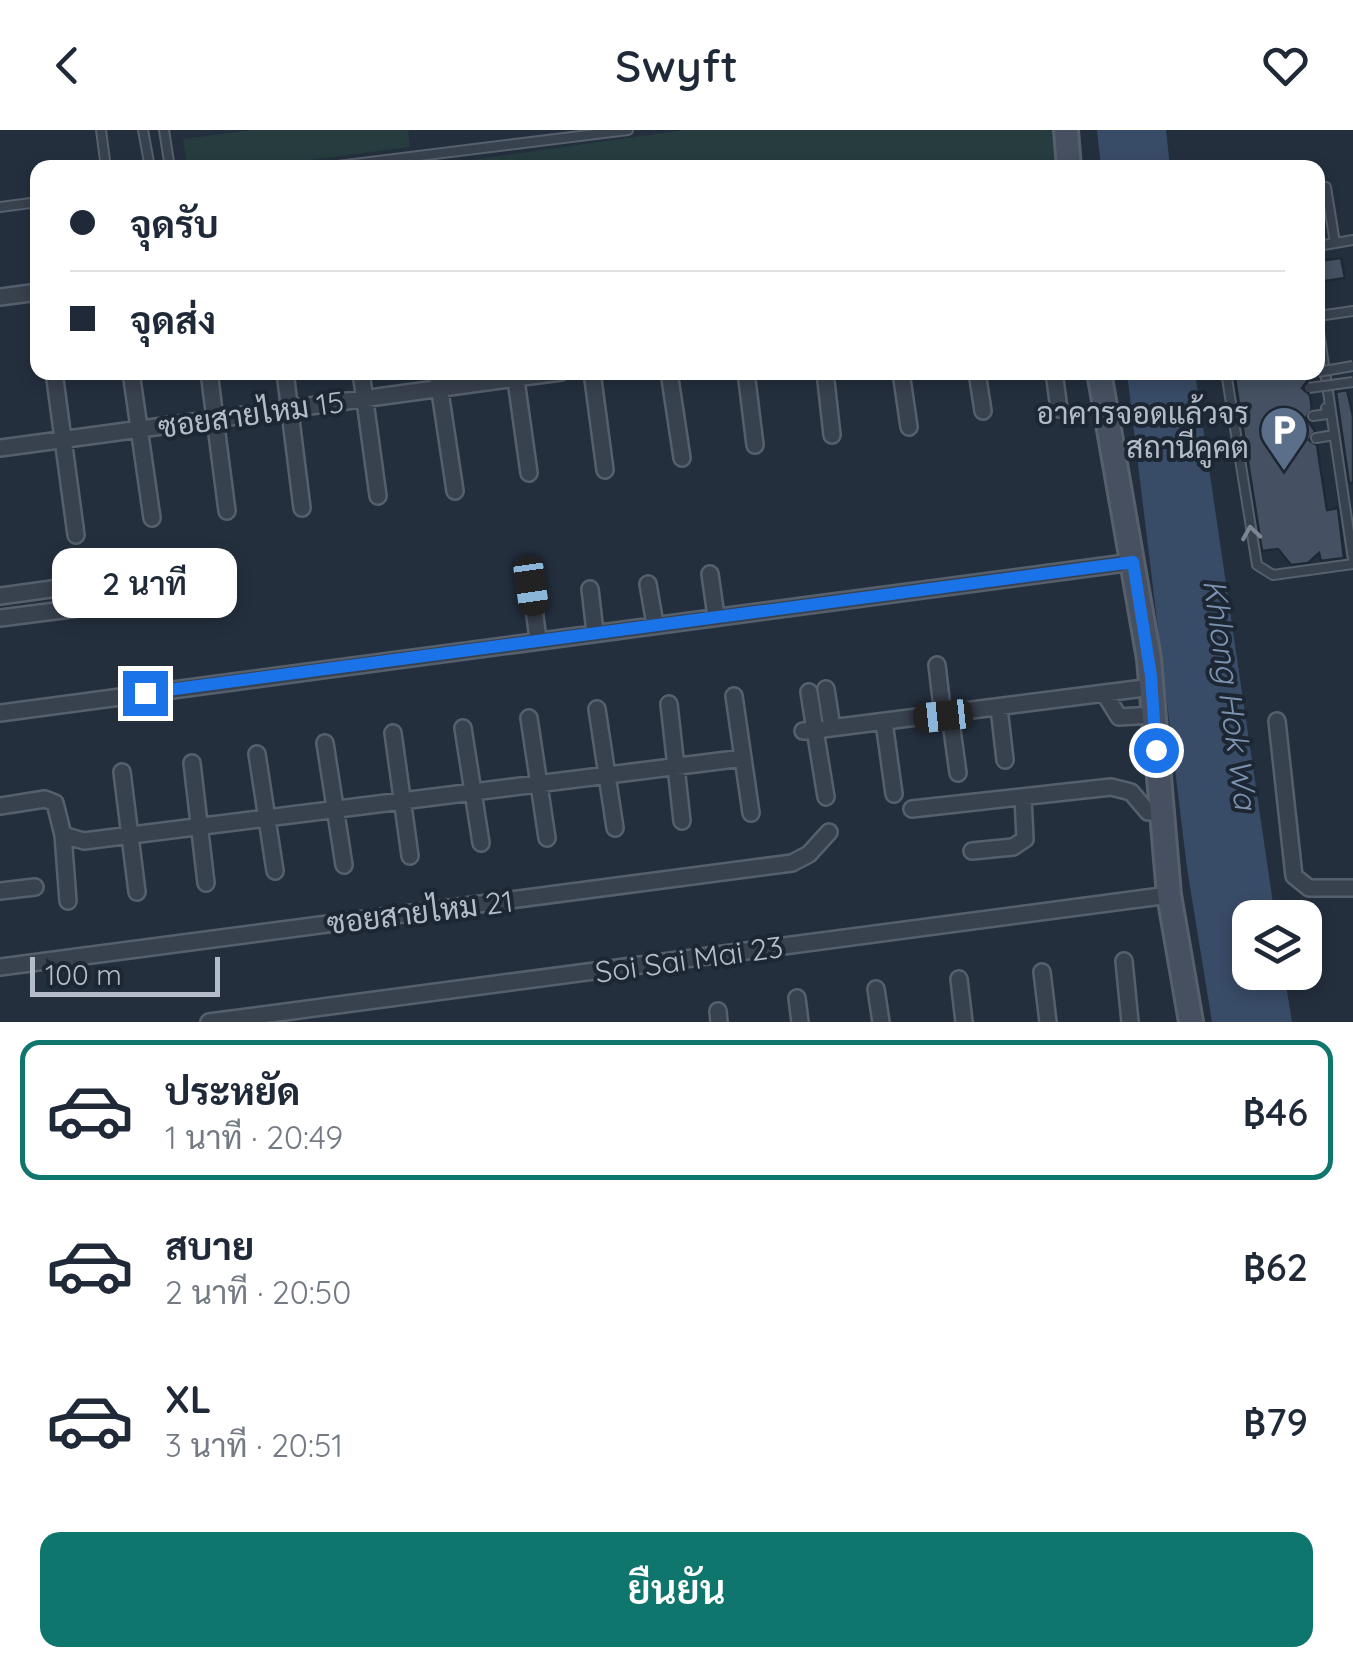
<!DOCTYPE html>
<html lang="th">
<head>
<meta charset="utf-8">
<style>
	body { margin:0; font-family:Quicksand,Sarabun,sans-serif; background:#f6f6f7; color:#1f2937; height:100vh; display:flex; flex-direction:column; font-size:38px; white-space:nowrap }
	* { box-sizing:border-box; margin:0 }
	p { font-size:32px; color:#747a83 }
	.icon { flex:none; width:55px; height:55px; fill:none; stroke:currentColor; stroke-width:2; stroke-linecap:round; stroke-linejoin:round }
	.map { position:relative; height:892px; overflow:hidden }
	.details { display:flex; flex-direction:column; background:#fff; flex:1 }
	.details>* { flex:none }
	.top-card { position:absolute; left:30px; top:30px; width:1295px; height:220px; border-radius:20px; box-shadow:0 5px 15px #0003; display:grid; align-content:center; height:220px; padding:0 40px; background:#fff }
	.buttons { position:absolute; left:1232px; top:770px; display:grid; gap:20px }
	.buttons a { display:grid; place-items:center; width:90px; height:90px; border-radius:20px; background:#fff; box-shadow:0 5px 15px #0003; font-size:50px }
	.scale { position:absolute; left:30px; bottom:25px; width:190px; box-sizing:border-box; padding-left:10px; border:5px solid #b4bcc9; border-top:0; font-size:28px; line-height:35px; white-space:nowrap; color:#b4bcc9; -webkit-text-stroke:8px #1d2633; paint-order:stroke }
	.end { position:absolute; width:45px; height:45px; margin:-22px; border:12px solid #1a73e8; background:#fff; box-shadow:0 0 0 5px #fff }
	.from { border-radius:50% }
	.bubble { position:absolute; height:70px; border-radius:20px; background:#fff; box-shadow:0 5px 15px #0003; font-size:32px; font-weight:600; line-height:70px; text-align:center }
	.car { position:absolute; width:30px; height:60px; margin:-30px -15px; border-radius:12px; box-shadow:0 0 8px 2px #0007; background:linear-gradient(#222 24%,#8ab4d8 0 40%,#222 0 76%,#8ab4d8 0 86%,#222 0) }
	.top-card b { display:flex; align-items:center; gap:35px; height:95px; font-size:38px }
	.top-card b+b { border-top:2px solid #e0e1e3 }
	.top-card i { width:25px; height:25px; background:#1f2937 }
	ul { padding:18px 0 0; list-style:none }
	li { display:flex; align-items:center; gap:30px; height:140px; margin:0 20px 15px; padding:0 20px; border:5px solid transparent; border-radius:20px }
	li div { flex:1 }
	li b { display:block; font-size:38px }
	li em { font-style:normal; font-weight:600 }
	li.selected { border-color:#0f766e }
	li>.icon { width:90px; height:90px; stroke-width:1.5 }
	.primary-button { display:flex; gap:20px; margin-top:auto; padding:20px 40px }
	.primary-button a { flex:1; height:115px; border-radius:20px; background:#0f766e; color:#fff; font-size:40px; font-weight:600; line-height:115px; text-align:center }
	header { display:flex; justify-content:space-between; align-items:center; height:130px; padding:0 40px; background:#fff; font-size:45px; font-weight:600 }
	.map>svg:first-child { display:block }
	.green { fill:#263c3f }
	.water { fill:#394c67 }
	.building { fill:#455162; stroke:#1f2835; stroke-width:2.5 }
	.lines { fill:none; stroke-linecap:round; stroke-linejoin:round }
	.lane-casing { stroke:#565f6c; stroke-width:12 }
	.street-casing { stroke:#565f6c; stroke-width:20 }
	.secondary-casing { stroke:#565f6c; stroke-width:28 }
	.lane { stroke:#38414e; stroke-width:8 }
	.street { stroke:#38414e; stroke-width:15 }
	.secondary { stroke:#465061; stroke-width:22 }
	.lane-bridge-casing { stroke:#565f6c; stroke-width:12; stroke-linecap:butt }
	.lane-bridge { stroke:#38414e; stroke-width:8 }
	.oneway { stroke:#7c8592 }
	.route { stroke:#1a73e8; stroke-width:12 }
	.labels { text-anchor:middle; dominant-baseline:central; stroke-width:8; stroke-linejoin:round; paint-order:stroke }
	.poi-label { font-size:30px; fill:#b4bcc9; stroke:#1d2633; text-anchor:end }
	.street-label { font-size:30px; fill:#b4bcc9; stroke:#1d2633 }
	.water-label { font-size:32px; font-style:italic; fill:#7c92b1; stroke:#1d2633 }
</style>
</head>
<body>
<header><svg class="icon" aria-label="back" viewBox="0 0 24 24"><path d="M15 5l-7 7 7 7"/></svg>Swyft<svg class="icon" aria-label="heart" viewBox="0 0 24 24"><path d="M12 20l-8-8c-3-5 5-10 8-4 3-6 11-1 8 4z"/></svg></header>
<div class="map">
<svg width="1353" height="892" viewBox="0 0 1353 892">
	<rect width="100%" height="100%" fill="#242f3e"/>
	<path class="green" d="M253,0H408L410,17L257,37H187L183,9Z
		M685,0H1058L1062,38H414Z"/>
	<path class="water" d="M1097,0H1166L1170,37H1101Z
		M1127,243H1195L1275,787L1250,788V842L1284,843L1292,892H1212L1187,738Z"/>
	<path class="building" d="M1341,128L1345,148L1318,152V131Z
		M1234,242H1300L1308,250L1302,258L1310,265L1312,279L1306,288L1315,301L1309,310L1317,315L1327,380L1338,378L1344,428L1321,431L1319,423L1308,433L1291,435L1278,419L1262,421Z
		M1347,260L1353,286V353H1349L1336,262Z"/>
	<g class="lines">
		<g class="lane-casing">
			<path id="lane" d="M101,0L106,38
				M143,0L150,38
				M164,0L170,38
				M322,38L628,0
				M1318,59L1326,57L1335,113L1353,110
				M0,77L38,72
				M1318,116L1335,113
				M1318,186L1353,181
				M1318,195L1353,429
				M1226,242L1257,435L1273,445L1353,434
				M1307,243L1313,242
				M1313,286L1327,284L1326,278
				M1316,308L1334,305"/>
		</g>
		<g class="street-casing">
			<path id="street" d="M0,167L38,162
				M54,242L76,405
				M131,242L152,388
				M209,242L227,381
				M285,242L302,378
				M361,242L378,366
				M437,242L455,361
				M592,242L605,340
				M669,242L682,328
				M746,242L755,315
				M825,242L832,305
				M901,242L909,297
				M977,242L983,281
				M1054,242L1059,279
				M515,243L529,343
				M0,318L561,242
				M710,444L716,486
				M648,454L655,494
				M531,456L538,509
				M590,459L595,502
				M0,466L153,445
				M0,488L149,469
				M937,535L943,586
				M826,559L832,598
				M1104,563L1119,587L1153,585
				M734,566L751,683
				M669,574L682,691
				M999,578L1005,630
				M597,579L615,698
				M0,583L1133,432
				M950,585L958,643
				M529,588L547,708
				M1277,591L1294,746L1309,758H1353
				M884,592L894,664
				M463,598L481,713
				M803,601L815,600L809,562
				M393,603L410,726
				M325,613L344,735
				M257,624L275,741
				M192,633L206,753
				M122,642L137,762
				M826,667L815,600L1152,557
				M0,676L45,669L55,673L63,705L84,711L743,628
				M912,679L1111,657L1131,662L1148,682H1162
				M63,705L68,771
				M972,721L1013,717L1025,709L1023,667
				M0,761L35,757
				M1124,831L1130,892
				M0,837L792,733L809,724L829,702
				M1042,842L1048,892
				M959,849L964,892
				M876,859L881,892
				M797,868L800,892
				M718,881L719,892
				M209,892L1169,765"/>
		</g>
		<g class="secondary-casing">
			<path id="secondary" d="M1066,0L1069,38
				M1099,242L1149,529L1169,765L1191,892"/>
		</g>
		<use href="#lane" class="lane"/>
		<use href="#street" class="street"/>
		<use href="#secondary" class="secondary"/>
		<g class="lane-bridge-casing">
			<path id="lane-bridge" d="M1318,242L1353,236
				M1309,258L1353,252"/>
		</g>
		<use href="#lane-bridge" class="lane-bridge"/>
	</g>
	<defs><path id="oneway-chevron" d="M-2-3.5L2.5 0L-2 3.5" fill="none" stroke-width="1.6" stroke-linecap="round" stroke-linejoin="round" transform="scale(2.5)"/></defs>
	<use class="oneway" href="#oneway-chevron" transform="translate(1251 403) rotate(-99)"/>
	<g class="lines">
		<path class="route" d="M145,563L1133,432L1151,546L1156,620"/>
	</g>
	<defs>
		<g id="parking-pin" transform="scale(2.5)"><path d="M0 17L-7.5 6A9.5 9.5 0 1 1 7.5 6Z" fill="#5c6f8a" stroke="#1d2633"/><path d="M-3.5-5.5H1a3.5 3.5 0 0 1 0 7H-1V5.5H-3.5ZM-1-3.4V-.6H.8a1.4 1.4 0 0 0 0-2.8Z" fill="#fff"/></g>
	</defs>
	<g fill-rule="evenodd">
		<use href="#parking-pin" x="1284" y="300"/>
	</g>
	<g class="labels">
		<g class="poi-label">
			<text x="1249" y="283">อาคารจอดแล้วจร<tspan x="1249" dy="34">สถานีคูคต</tspan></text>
		</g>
		<g class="street-label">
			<text transform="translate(251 284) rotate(-8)">ซอยสายไหม 15</text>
			<text transform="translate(420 782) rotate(-7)">ซอยสายไหม 21</text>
			<text transform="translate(689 829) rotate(-8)">Soi Sai Mai 23</text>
		</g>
		<g class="water-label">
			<text transform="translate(1231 564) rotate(82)">Khlong Hok Wa</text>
		</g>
	</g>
</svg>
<div class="buttons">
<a><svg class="icon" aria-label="layers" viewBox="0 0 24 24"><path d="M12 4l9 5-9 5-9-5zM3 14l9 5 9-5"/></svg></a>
</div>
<div class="scale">100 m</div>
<i class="end from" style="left:1156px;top:620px"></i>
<i class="end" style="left:145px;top:563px"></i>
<div class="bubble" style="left:52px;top:418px;width:185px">2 นาที</div>
<i class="car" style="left:531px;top:456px;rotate:172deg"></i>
<i class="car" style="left:943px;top:586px;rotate:264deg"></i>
<div class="top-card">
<b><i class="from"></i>จุดรับ</b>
<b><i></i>จุดส่ง</b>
</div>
</div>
<section class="details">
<ul>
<li class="selected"><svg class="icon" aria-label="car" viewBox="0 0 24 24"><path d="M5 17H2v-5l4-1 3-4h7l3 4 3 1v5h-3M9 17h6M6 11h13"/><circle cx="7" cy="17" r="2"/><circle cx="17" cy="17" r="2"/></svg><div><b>ประหยัด</b><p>1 นาที · 20:49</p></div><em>฿46</em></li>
<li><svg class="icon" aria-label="car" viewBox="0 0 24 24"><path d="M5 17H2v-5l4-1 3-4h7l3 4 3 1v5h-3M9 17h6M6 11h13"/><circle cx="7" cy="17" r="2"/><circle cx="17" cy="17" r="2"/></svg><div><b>สบาย</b><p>2 นาที · 20:50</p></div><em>฿62</em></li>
<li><svg class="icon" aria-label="car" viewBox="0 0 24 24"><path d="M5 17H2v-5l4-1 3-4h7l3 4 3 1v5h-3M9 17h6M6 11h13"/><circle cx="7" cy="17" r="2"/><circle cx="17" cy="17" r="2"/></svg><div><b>XL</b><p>3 นาที · 20:51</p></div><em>฿79</em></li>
</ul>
<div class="primary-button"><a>ยืนยัน</a></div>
</section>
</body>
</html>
